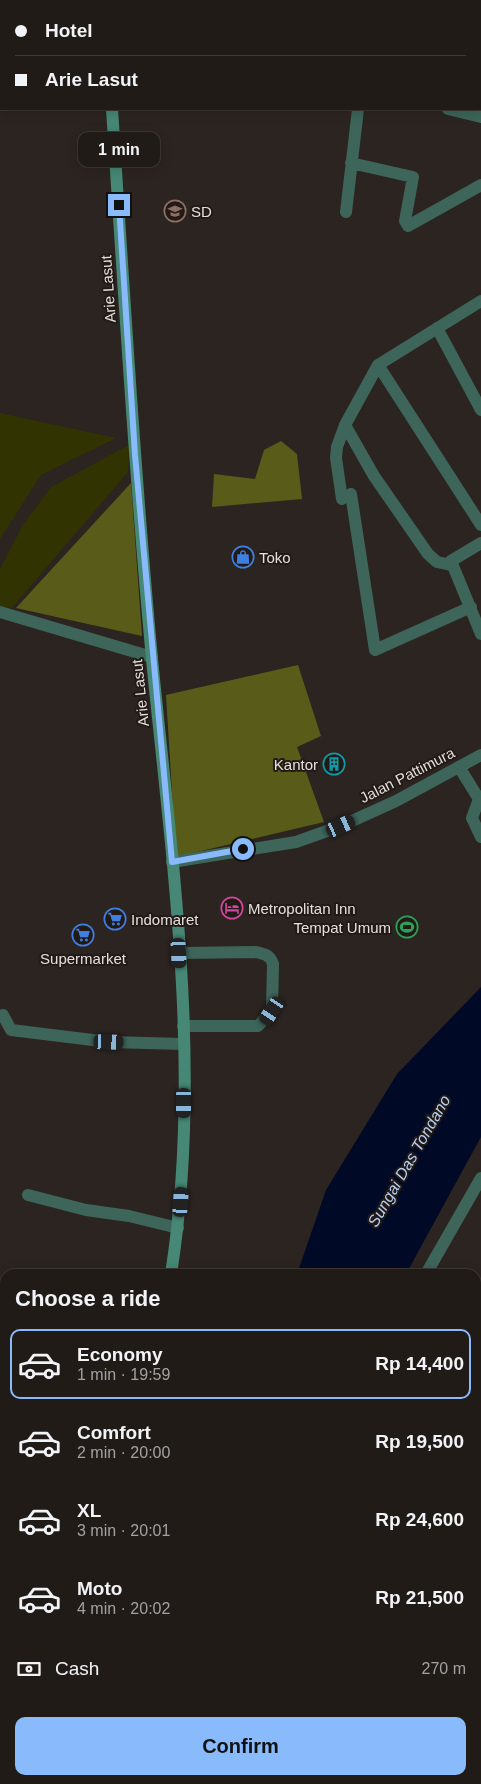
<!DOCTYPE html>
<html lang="en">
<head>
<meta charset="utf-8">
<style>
	body { margin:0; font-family:Arial,sans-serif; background:#2d2825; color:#f1f3f6; height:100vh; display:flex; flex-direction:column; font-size:19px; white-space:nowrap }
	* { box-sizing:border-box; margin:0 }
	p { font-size:16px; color:#a2a1a2 }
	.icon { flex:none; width:28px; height:28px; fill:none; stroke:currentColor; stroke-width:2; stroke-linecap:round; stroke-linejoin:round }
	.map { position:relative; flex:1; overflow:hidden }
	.details { position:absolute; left:0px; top:1269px; width:481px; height:516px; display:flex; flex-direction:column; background:#211b18; border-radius:15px 15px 0 0; box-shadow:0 2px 12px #0003,0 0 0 1px #3e3937 }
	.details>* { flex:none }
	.top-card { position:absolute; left:0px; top:0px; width:481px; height:110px; box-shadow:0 2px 12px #0003,0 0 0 1px #3e3937; display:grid; align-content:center; height:110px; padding:0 15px; background:#211b18 }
	.end { position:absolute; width:22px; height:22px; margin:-11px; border:6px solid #89bafc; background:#111; box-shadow:0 0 0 2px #111 }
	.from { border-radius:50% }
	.bubble { position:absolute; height:35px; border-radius:10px; background:#211b18; box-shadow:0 2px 12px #0003,0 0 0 1px #3e3937; font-size:16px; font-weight:800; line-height:35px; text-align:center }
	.car { position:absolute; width:15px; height:30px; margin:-15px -8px; border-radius:6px; box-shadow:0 0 4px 1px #0007; background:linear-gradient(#222 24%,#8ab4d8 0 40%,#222 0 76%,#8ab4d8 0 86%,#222 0) }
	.top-card b { display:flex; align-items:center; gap:18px; height:48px; font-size:19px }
	.top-card b+b { border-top:1px solid #3e3937 }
	.top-card i { width:12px; height:12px; background:#f1f3f6 }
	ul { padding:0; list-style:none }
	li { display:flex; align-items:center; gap:15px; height:70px; margin:0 10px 8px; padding:0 5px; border:2px solid transparent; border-radius:10px }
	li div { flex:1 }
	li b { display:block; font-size:19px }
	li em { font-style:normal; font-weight:800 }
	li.active { border-color:#89bafc }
	li>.icon { width:45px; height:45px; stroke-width:1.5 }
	h2 { padding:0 15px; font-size:22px; line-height:60px }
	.pay { display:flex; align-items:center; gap:12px; height:55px; padding:0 15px; font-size:19px }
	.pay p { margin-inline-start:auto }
	.button { display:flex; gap:10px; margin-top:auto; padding:10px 15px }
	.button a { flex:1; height:58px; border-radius:10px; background:#89bafc; color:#111; font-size:20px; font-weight:800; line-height:58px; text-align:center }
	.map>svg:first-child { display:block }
	.green { fill:#313300 }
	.forest { fill:#595c19 }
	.water { fill:#000a27 }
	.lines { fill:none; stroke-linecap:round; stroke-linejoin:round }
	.street { stroke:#3d6559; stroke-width:12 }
	.secondary { stroke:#468875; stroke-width:12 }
	.route { stroke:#89bafc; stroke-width:6 }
	.labels { text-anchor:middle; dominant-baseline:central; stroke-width:4; stroke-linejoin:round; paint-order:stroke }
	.poi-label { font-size:15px; fill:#e5dfdc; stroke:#221a16; text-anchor:start }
	.street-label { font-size:15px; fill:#e5dfdc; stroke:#221a16 }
	.water-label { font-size:16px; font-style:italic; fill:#b5cff2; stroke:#221a16 }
</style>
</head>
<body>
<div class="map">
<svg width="481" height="1784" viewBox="0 0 481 1784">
	<rect width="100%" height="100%" fill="#2c2420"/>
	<path class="green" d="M0,413L116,438L41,475L0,539Z
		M129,445L128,472L12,608L0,606V569L23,525L51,487Z
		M5,1658V1780H226L230,1784H0V1660Z"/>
	<path class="forest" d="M281,441L297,454L302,499L212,507L214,474L255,479L264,450Z
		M131,483L142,636L16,608Z
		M298,665L321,736L297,747L324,822L176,857L166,695Z"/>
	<path class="water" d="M481,987V1137L406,1274H297L326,1190L397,1074Z
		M476,1655L481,1657V1754H476Z"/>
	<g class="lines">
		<path class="street" d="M448,109L481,117
			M351,163L413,177L405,221L408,226L481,185
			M346,212L358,109
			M437,328L481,410
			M378,365L481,525
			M345,425L374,476L428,554L437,562L451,565
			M351,494L375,650L471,607
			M342,499L336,458L337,447L345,425L378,365L481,301
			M481,543L451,561L481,634
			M0,612L152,657
			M459,767L479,799L472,818L481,837
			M172,862L296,842L341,826L396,801L481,755
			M179,953L256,952C265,954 270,955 273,964L272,1011L258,1026H183
			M3,1015L11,1030L109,1042L183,1044
			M28,1195L86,1210L129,1216L178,1228
			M426,1274L481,1178
			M476,1429L481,1426
			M0,1567L5,1568
			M0,1622L5,1620"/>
		<path class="secondary" d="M100,0L101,1
			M0,63H1
			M112,109C124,292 135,476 152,659C172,862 203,1071 171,1274
			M267,1780L272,1784"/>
	</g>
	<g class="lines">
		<path class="route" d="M119,205L135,455L172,862L243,849"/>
	</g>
	<defs>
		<g id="school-ring" transform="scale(1.125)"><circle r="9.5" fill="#221a16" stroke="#8d6e63" stroke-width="1.5"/><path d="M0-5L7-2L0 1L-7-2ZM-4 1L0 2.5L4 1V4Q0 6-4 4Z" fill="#8d6e63"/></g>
		<g id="shop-ring" transform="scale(1.125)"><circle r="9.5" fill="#221a16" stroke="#3f7fe0" stroke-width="1.5"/><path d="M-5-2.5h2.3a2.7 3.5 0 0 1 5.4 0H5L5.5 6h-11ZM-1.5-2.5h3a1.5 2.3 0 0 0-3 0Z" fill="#3f7fe0"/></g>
		<g id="building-ring" transform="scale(1.125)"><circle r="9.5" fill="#221a16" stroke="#0f9aa8" stroke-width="1.5"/><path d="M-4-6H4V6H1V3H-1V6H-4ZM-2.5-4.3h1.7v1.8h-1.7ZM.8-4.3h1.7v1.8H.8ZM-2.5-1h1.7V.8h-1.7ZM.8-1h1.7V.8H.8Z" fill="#0f9aa8"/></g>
		<g id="hotel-ring" transform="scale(1.125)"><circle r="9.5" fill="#221a16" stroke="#d1479c" stroke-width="1.5"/><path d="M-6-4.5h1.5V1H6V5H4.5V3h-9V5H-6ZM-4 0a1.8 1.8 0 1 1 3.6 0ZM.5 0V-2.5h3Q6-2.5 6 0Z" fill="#d1479c"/></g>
		<g id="supermarket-ring" transform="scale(1.125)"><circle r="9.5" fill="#221a16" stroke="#3f7fe0" stroke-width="1.5"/><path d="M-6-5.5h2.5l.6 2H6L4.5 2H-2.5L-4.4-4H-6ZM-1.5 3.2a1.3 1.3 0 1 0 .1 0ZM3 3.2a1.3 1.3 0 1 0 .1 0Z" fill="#3f7fe0"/></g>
		<g id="stadium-ring" transform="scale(1.125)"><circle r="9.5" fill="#221a16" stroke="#2e9e5b" stroke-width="1.5"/><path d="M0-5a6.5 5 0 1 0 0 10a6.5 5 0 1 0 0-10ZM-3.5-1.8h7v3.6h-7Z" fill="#2e9e5b"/></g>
	</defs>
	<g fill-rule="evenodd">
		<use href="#school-ring" x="175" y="211"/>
		<use href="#shop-ring" x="243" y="557"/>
		<use href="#building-ring" x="334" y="764"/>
		<use href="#hotel-ring" x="232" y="908"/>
		<use href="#supermarket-ring" x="115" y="919"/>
		<use href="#stadium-ring" x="407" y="927"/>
		<use href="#supermarket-ring" x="83" y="935"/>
	</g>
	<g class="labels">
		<g class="poi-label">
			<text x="191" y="211">SD</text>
			<text x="259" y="557">Toko</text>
			<text x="318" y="764" text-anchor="end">Kantor</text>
			<text x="248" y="908">Metropolitan Inn</text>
			<text x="131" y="919">Indomaret</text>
			<text x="391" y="927" text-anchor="end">Tempat Umum</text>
			<text x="83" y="958" text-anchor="middle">Supermarket</text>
		</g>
		<g class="street-label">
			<text transform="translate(108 289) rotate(-94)">Arie Lasut</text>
			<text transform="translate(140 693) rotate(-96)">Arie Lasut</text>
			<text transform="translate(407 775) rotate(-27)">Jalan Pattimura</text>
		</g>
		<g class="water-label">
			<text transform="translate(409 1161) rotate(-60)">Sungai Das Tondano</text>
		</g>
	</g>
</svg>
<i class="end from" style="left:243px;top:849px"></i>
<i class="end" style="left:119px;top:205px"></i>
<div class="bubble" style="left:78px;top:132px;width:82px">1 min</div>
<i class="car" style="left:341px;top:826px;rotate:66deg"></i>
<i class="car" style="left:179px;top:953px;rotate:177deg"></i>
<i class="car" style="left:272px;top:1011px;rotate:213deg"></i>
<i class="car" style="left:109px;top:1042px;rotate:92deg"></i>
<i class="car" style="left:184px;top:1103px;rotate:180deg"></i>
<i class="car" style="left:181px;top:1202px;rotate:4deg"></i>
<div class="top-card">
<b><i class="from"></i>Hotel</b>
<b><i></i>Arie Lasut</b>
</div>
<section class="details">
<h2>Choose a ride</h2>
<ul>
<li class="active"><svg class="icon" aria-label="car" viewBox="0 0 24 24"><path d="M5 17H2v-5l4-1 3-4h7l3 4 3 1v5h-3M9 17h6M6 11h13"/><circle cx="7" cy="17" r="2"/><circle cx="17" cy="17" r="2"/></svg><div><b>Economy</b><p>1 min · 19:59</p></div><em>Rp 14,400</em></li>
<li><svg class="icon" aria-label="car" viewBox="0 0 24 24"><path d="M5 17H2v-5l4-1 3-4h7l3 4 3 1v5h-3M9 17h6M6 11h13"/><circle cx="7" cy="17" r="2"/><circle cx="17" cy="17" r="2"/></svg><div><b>Comfort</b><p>2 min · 20:00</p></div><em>Rp 19,500</em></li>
<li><svg class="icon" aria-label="car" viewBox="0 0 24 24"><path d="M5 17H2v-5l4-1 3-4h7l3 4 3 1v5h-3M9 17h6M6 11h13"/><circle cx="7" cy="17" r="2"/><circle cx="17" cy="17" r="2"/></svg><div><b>XL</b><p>3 min · 20:01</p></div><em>Rp 24,600</em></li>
<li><svg class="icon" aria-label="car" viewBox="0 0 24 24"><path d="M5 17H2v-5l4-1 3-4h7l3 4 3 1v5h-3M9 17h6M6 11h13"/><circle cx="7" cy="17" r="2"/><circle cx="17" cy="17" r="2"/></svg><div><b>Moto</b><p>4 min · 20:02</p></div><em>Rp 21,500</em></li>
</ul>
<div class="pay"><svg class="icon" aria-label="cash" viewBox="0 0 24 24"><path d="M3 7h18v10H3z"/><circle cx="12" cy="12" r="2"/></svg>Cash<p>270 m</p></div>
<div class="button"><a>Confirm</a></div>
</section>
</div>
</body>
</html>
